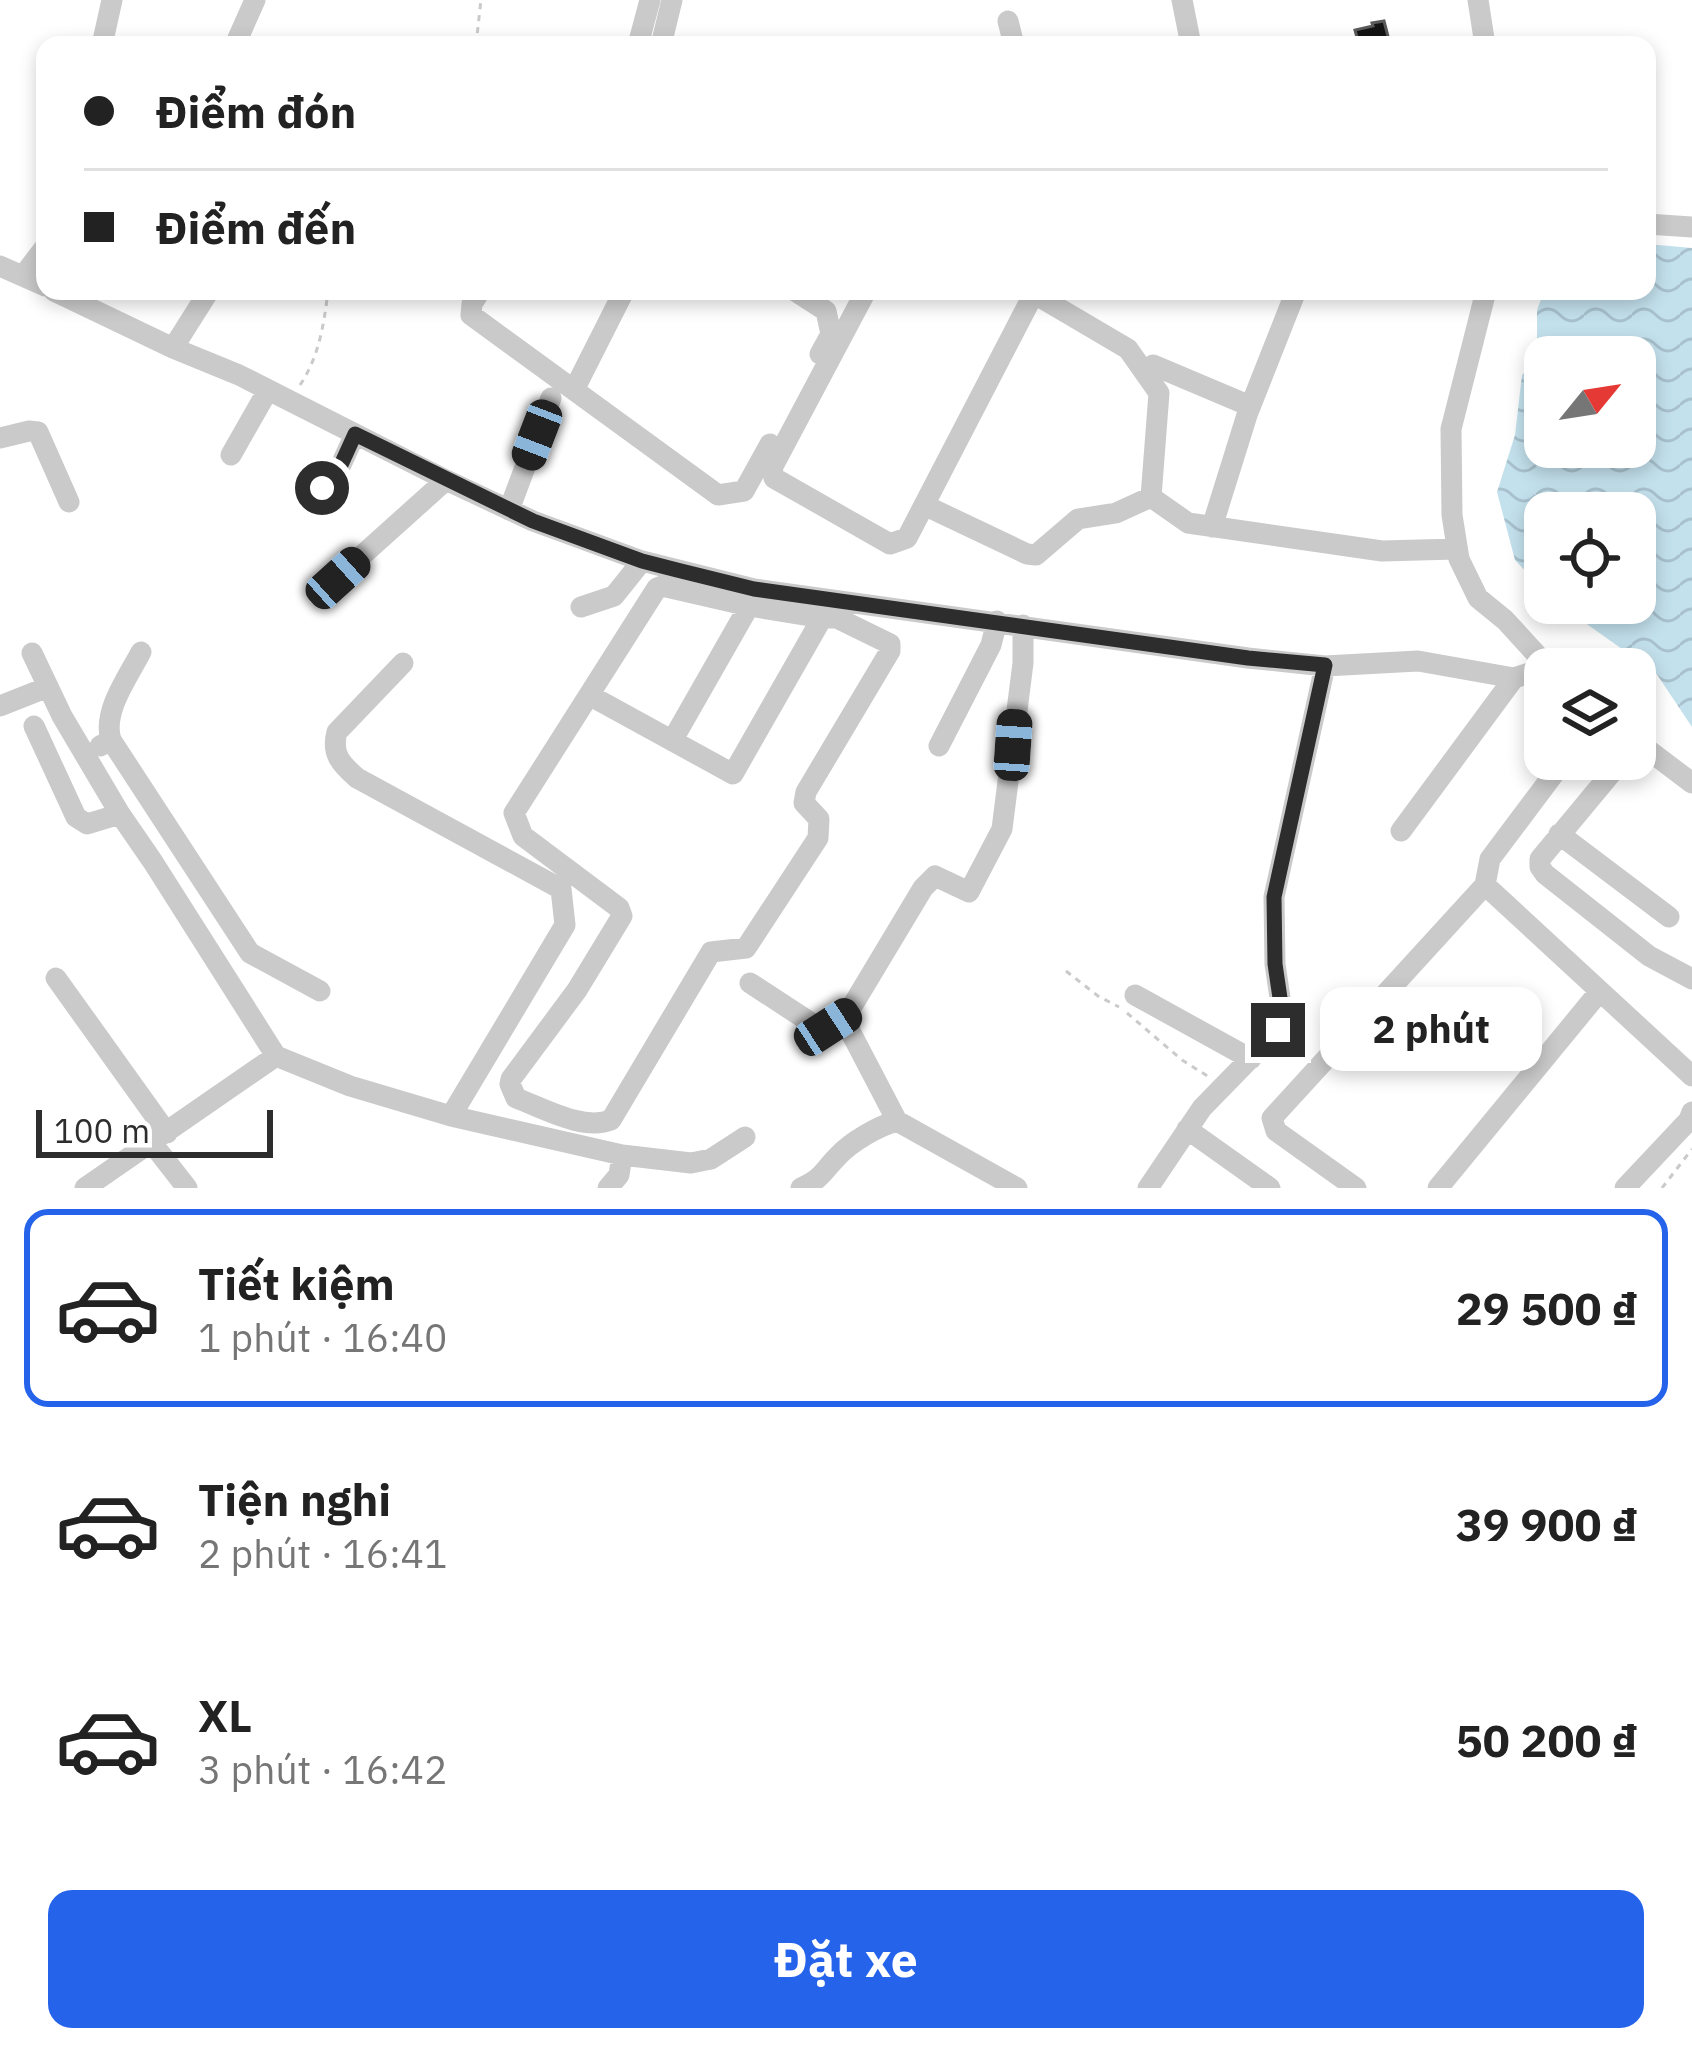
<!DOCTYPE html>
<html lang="vi">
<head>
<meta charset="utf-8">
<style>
	body { margin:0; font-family:"IBM Plex Sans",sans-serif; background:#f2f2f2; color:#222; height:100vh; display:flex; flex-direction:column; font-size:45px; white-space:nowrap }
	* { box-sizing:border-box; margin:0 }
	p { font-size:39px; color:#767676 }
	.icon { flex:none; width:66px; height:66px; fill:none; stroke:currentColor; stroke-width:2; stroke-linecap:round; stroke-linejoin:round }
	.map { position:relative; height:1188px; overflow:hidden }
	.side { display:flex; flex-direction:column; background:#fff; flex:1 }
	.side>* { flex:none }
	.guide { position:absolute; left:36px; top:36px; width:1620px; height:264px; border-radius:24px; box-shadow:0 6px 18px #0003; display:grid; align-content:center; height:264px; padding:0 48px; background:#fff }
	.needle { width:78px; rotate:60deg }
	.fabs { position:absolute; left:1524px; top:336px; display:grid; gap:24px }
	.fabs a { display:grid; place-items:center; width:132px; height:132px; border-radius:24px; background:#fff; box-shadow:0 6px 18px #0003; font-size:60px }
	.scale { position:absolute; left:36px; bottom:30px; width:237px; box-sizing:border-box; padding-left:12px; border:6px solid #2d2d2d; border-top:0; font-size:33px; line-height:42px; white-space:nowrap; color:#2d2d2d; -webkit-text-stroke:9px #fff; paint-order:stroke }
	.end { position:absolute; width:54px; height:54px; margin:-27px; border:15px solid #2d2d2d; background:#fff; box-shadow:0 0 0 6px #fff }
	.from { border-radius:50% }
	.bubble { position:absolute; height:84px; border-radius:24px; background:#fff; box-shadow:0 6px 18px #0003; font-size:39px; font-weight:700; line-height:84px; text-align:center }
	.car { position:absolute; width:36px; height:72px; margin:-36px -18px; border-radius:15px; box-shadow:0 0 9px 3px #0007; background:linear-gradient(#222 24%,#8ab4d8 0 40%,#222 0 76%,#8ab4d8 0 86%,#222 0) }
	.guide b { display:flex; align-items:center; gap:42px; height:114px; font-size:45px }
	.guide b+b { border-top:3px solid #e0e0e0 }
	.guide i { width:30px; height:30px; background:#222 }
	ul { padding:21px 0 0; list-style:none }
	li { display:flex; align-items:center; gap:36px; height:198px; margin:0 24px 18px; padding:0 24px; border:6px solid transparent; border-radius:24px }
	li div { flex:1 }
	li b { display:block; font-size:45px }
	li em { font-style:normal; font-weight:700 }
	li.on { border-color:#2563eb }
	li>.icon { width:108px; height:108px; stroke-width:1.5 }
	.button { display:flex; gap:24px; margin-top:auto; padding:24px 48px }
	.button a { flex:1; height:138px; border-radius:24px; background:#2563eb; color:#fff; font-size:48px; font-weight:700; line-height:138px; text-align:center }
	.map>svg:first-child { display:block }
	.water { fill:url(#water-waves); fill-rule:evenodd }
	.building { fill:#141414; stroke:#5a5a5a; stroke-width:3 }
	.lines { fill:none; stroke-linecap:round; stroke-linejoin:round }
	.path { stroke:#cacaca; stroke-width:3; stroke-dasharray:6 6; stroke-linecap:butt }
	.minor { stroke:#cacaca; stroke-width:21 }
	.route { stroke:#2d2d2d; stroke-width:15 }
</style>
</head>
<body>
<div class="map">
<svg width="1692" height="1188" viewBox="0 0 1692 1188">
	<defs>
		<pattern id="water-waves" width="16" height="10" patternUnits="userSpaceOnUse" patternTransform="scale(3)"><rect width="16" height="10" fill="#c3e1ed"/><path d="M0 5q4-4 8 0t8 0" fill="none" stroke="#a8c1cc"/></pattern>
	</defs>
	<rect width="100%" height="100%" fill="#fff"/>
	<path class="water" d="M1647,244L1692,248V727L1656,673L1557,603H1635V513H1545V592L1515,560L1497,492L1515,435L1522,375L1537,360V310L1544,291H1647ZM1545,357H1635V447H1545Z"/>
	<path class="building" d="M1384,21L1390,44L1359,45L1355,30L1373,26L1372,23Z"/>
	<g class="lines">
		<path class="path" d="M476,45L481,0
			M300,385C319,357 324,324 328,291
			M1066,971L1098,996L1119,1007
			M1127,1013L1182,1060L1209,1077
			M1662,1188L1692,1149"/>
		<path class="minor" d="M1182,0L1191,45
			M1478,0L1485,45
			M1008,21L1014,45
			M102,45L112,0
			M235,45L255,0
			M638,45L650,0
			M661,45L672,0
			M1647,224L1692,227
			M0,266L45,286
			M23,276L45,247
			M54,291L173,348L239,375L446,480L533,521L642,561L754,589L1248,658L1325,666L1418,661L1514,678L1548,667
			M480,291L472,304L471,315L718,495L744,491L770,444
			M795,291L826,311L831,334L820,354
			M866,291L772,468L774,478L890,544L907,538L1031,299L1038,296L1128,349L1159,393L1151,497L1188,523L1382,551L1457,549
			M1486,291L1451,429L1452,515L1459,559L1478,598L1505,620L1550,669
			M173,348L209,291
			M1153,365L1250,406
			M574,390L624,291
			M0,438L29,431L38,432L69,502
			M231,455L268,390
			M322,488L340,467L355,434
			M924,505L1027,554L1036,555L1078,519L1116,513L1151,497
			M509,510L551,398
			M1212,527L1247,415L1296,291
			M338,577L446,480
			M662,586L749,606L822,618H837L890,644V651L806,792L804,803L819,819L818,838L746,948L711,952L611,1120C583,1131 543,1108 516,1098L510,1084L511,1079L577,990L622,916L619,908L523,836L514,813L657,588Z
			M581,607L614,596L642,561
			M32,653L62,716L120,814L153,862L276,1056L350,1086L451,1116L622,1155L691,1163L711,1159L745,1137
			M403,663L337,732C331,754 341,764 357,778L561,889L565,925L451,1116
			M589,695L733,774L822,618
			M0,706L48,687
			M34,726L76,817L87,824L120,814
			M111,740L250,953L320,991
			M1635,740L1692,783
			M672,741L749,606
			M100,746L111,740C102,712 128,677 141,652
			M939,746L991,645L997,621
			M1565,759L1490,859L1485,885L1692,1076
			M1623,759L1540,859V867L1545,874L1649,956L1692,979
			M1401,831L1514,678
			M1559,834L1669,917
			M56,978L167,1133
			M750,983L822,1030L848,1013
			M1135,995L1251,1059
			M897,1121L850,1031L848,1013L923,888L935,876L969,892L1002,829L1023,663V625
			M1187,1129L1270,1188
			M152,1143L187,1188
			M85,1188L276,1056
			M608,1188L619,1175L622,1155
			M801,1188C824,1177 822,1172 838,1156C851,1142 878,1126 897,1121L1017,1188
			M1148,1188L1202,1108L1278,1030L1280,998L1275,964L1274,897L1325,666
			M1356,1188L1276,1131L1272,1118L1485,885
			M1438,1188L1600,991
			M1625,1188L1689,1120L1692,1112"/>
	</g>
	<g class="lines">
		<path class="route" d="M322,488L340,467L355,434L533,521L642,561L677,570L754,589L1248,658L1325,665L1274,897L1275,964L1280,998L1278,1030"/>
	</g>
</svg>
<div class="fabs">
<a><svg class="needle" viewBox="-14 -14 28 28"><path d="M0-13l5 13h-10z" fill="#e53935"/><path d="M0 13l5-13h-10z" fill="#767676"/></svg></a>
<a><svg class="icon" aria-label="locate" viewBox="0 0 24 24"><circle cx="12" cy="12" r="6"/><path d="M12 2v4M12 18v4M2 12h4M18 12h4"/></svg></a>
<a><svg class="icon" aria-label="layers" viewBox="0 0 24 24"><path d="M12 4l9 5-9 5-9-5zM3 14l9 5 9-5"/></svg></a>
</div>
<div class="scale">100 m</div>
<i class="end from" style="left:322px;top:488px"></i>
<i class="end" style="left:1278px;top:1030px"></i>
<div class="bubble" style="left:1320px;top:987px;width:222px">2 phút</div>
<i class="car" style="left:537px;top:435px;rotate:201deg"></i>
<i class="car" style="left:338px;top:578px;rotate:48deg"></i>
<i class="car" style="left:1013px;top:745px;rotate:4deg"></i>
<i class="car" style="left:828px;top:1027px;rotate:57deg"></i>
<div class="guide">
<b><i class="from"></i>Điểm đón</b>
<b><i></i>Điểm đến</b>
</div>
</div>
<section class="side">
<ul>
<li class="on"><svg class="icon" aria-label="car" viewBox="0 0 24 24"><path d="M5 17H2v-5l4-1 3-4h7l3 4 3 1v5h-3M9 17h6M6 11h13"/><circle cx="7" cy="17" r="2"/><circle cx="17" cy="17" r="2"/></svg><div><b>Tiết kiệm</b><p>1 phút · 16:40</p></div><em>29 500 ₫</em></li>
<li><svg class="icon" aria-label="car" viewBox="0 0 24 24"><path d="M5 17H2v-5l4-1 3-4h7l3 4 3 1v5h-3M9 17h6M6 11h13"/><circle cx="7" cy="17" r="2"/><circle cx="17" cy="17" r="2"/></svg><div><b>Tiện nghi</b><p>2 phút · 16:41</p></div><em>39 900 ₫</em></li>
<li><svg class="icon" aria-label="car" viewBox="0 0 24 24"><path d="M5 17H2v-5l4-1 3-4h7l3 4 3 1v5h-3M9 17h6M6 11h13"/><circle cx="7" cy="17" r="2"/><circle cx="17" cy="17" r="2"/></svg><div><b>XL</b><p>3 phút · 16:42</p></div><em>50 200 ₫</em></li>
</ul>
<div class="button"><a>Đặt xe</a></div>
</section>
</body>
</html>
